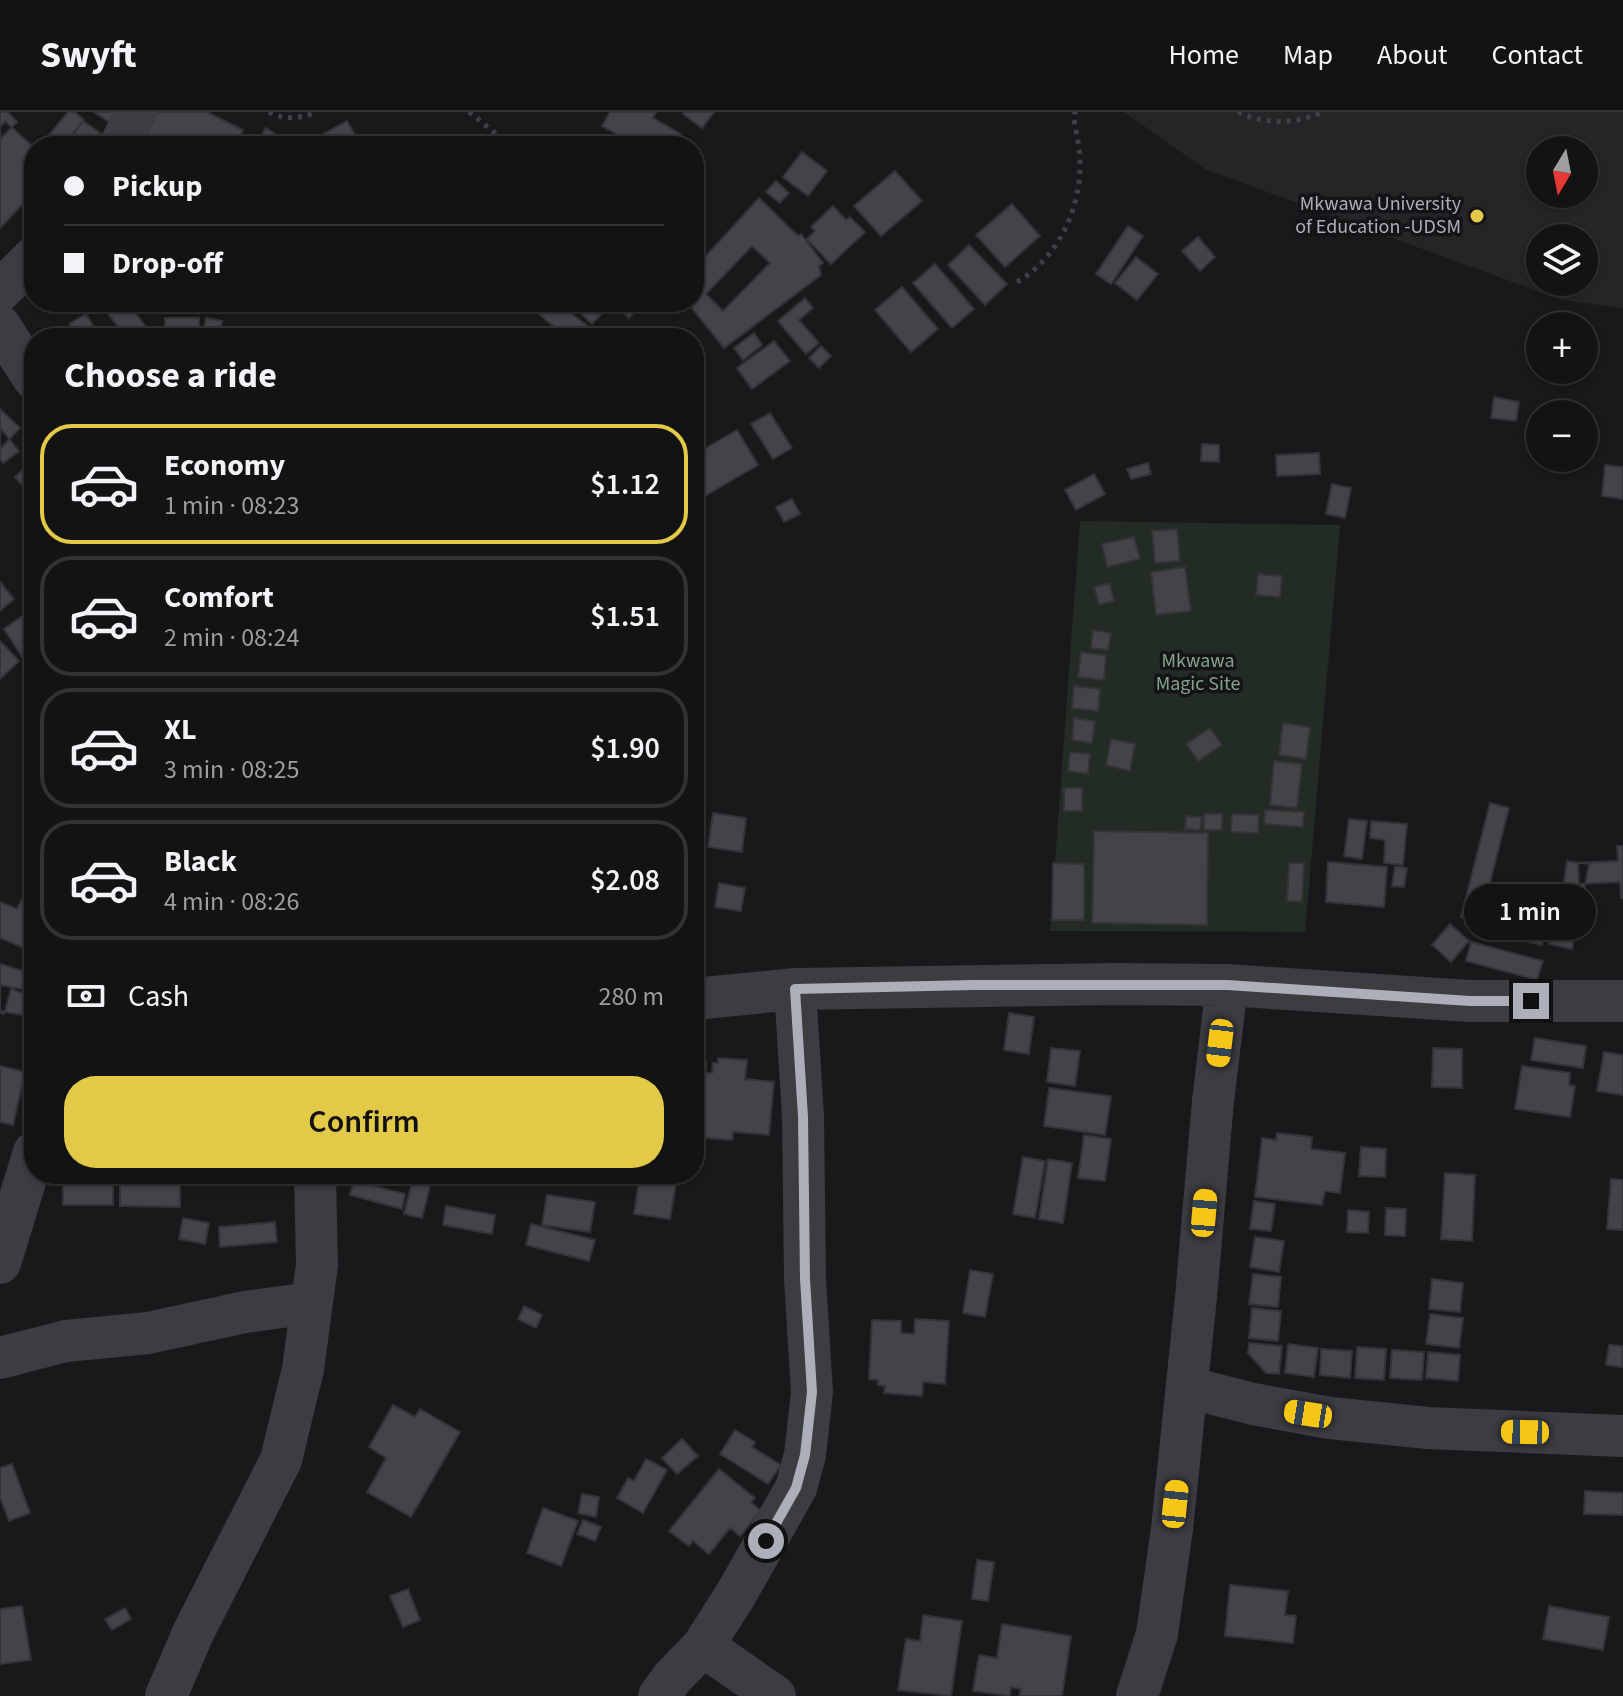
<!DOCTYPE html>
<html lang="en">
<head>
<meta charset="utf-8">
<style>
	body { margin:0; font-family:"Source Sans 3",sans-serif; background:#202022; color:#f1f3f6; height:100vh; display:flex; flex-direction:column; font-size:30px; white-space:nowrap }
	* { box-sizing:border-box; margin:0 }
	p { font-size:26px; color:#9d9ea0 }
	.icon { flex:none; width:44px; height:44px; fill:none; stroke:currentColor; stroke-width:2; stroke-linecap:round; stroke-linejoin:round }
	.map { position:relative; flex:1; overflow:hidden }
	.side { position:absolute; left:24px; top:216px; width:680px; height:856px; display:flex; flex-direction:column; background:#131314; border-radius:32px; box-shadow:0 2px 6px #0004,0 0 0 2px #323234 }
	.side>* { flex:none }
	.guide { position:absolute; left:24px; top:24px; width:680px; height:176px; border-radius:32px; box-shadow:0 2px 6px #0004,0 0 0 2px #323234; display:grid; align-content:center; height:176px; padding:0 40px; background:#131314 }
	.needle { width:52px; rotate:190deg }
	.controls { position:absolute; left:1526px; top:24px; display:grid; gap:16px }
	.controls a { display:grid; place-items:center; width:72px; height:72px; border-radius:50%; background:#131314; box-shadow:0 2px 6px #0004,0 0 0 2px #323234; font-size:40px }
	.end { position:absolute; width:36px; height:36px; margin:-18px; border:10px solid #acaeb9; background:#111; box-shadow:0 0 0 4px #111 }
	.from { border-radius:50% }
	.bubble { position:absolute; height:56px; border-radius:28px; background:#131314; box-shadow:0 2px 6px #0004,0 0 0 2px #323234; font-size:26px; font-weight:600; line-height:56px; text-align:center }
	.car { position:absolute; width:24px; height:48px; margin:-24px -12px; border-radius:10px; box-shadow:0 0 6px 2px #0007; background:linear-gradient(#f5c518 24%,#345 0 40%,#f5c518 0 76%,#345 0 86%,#f5c518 0) }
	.guide b { display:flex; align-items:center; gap:28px; height:76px; font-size:30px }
	.guide b+b { border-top:2px solid #323234 }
	.guide i { width:20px; height:20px; background:#f1f3f6 }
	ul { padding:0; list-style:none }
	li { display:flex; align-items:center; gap:24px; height:120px; margin:0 16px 12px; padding:0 24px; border:4px solid #323234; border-radius:32px }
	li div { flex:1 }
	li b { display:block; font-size:30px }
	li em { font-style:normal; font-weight:600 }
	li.on { border-color:#e3c948 }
	li>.icon { width:72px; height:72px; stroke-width:1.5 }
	h2 { padding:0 40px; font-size:36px; line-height:96px }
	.pay { display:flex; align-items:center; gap:20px; height:88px; padding:0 40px; font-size:30px }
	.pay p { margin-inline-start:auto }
	.action { display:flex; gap:16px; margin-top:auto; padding:16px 40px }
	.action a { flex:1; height:92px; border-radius:32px; background:#e3c948; color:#111; font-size:32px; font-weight:600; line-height:92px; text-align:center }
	header { display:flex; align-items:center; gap:48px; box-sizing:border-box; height:112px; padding:0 40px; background:#131314; border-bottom:2px solid #323234 }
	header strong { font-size:38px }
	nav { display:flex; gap:44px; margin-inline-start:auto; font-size:28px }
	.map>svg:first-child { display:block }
	.built { fill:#252528; fill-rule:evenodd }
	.green { fill:#232b25 }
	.building { fill:#434348; stroke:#343337; stroke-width:2; fill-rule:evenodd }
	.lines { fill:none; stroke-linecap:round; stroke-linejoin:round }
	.path { stroke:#404146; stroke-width:5; stroke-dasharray:4 6; stroke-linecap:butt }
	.minor { stroke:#3c3c41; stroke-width:42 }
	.route { stroke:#acaeb9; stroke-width:10 }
	.poi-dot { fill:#e3c948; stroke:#141416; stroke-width:3 }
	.labels { text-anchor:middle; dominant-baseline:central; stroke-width:7; stroke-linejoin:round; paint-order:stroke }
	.poi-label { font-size:20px; fill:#acaeb9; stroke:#141416; text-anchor:end }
	.park-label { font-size:20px; fill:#85a38c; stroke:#141416 }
</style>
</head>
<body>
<header>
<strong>Swyft</strong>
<nav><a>Home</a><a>Map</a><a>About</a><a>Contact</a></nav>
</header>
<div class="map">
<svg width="1623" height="1584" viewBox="0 0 1623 1584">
	<rect width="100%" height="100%" fill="#19191b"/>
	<path class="built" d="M1124,0H1623V196L1561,188L1205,57ZM1540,38H1584V82H1540ZM1540,126H1584V170H1540Z"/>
	<path class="green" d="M1080,409L1340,413L1305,820L1050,819Z"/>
	<path class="building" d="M0,0H8L17,10L0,27Z
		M68,0H75L84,8L62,34H40Z
		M94,0H124L115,14Z
		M154,0H207L243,18L236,34H137Z
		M610,0H656L653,6L681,22L674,34H638L602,14Z
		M684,0H714L702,16L683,2Z
		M5,9L34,36V80L0,116V15Z
		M83,9L106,25L99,34H92L74,21Z
		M347,9L359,30L352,34H308L306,31Z
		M266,16L295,34H255Z
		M586,24L595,34H576Z
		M802,40L827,59L808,84L783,65Z
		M895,59L922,89L881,124L854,94Z
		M776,69L789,81L780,91L766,80Z
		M759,86L798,124L801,122L823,151L819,154L821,163L724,236L687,190H694V157ZM752,134L770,151L723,199L706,182Z
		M1012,92L1040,124L1005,155L976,123Z
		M833,94L846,108L850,105L865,120L831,152L807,127L815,119L811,115Z
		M1128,114L1143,124L1111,172L1096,162Z
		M1198,125L1215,145L1200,159L1182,139Z
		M969,133L1007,172L985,193L948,153Z
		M1136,145L1158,162L1137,188L1115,171Z
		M935,152L974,197L952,216L913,171Z
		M902,175L938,217L911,240L875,198Z
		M805,186L813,196L799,208L819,231L806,242L778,209Z
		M99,190H127L146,215L132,226H106L119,216Z
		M533,190H557L590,216L582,226H568L529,194Z
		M589,190H595L605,198L592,212L579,200Z
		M620,190H645L629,206L616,193Z
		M86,202L100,226H77L69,212Z
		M165,206H199V226H165Z
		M206,206L222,209L219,226H202Z
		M754,221L762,233L743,248L734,236Z
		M774,229L790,249L752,277L737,256Z
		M821,234L831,244L819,256L809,246Z
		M1494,285L1519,290L1516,309L1491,306Z
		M694,294L705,315L694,320Z
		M0,297L20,316L0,337Z
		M770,301L792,336L773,347L751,312Z
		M0,316L19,339L3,351L0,347Z
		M737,318L758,353L703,385L694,369V343Z
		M1202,332L1219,333V350L1201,349Z
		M1319,341L1320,362L1277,364L1276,343Z
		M1148,351L1151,362L1131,367L1127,357Z
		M1605,353L1623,355V387L1602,384Z
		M27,354L34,361V386L15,365Z
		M1094,362L1105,382L1076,398L1065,378Z
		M1332,372L1351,376L1345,406L1326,402Z
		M792,387L800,402L784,410L776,395Z
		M1177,417L1180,449L1155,451L1152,419Z
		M1134,425L1140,447L1107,455L1102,432Z
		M1185,455L1191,499L1156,503L1151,460Z
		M1258,462L1282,464L1280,485L1256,483Z
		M0,470L14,487L0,499Z
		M1110,471L1114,489L1099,493L1094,475Z
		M34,496V542L25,549L4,517Z
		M1093,518L1111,521L1108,538L1091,536Z
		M0,529L19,549L0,567Z
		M1081,540L1106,543L1104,568L1078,565Z
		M1074,574L1100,577L1098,599L1072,596Z
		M1074,606L1095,609L1092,631L1072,628Z
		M1283,611L1310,615L1306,647L1279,643Z
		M1210,616L1222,633L1198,649L1186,632Z
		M1111,627L1135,632L1130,659L1106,653Z
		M1070,640L1090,642L1088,662L1068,659Z
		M1274,649L1302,652L1297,696L1270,693Z
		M1064,676H1082V699H1064Z
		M1490,691L1509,696L1480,810L1461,805Z
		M1265,698L1304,700L1303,715L1264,712Z
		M713,701L746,706L742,740L708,735Z
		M1204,702H1222V718H1204Z
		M1232,702L1259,703L1258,721L1231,720Z
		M1186,704L1202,705L1200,718L1185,717Z
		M1349,707L1367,709L1362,747L1344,744Z
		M1371,709L1407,712L1403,753L1384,751L1385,728L1370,726Z
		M1094,719L1208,721L1207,813L1092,811Z
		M1617,734H1623V786H1621L1620,770L1579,772L1578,751L1618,749Z
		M1567,749L1589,752L1584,780L1563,777Z
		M1328,750L1387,755L1384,795L1326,790Z
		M1053,751L1084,752V808H1052Z
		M1289,751H1304L1302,790L1287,789Z
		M1395,754L1407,756L1404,775L1392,774Z
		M30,770L34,772V840L0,826V790L17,797Z
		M719,771L745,776L741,799L715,795Z
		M1558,781L1582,785L1572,837L1549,832Z
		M1489,795L1508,799L1507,806L1546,814L1542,833L1484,820Z
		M1450,812L1469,829L1451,850L1432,833Z
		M1471,830L1543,849L1537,868L1466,849Z
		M0,852L29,861L22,881L11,877L4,902L0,901Z
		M0,873L27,878L23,903L0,899Z
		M1009,901L1034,905L1029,942L1004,938Z
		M1535,926L1586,934L1583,956L1531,948Z
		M1051,936L1080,939L1075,974L1047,970Z
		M1433,936L1462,937V976L1432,975Z
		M1604,940L1623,943V983L1597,979Z
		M694,944L704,945V950H706V961H712L713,951H718V946L747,948L745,967L774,970L769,1023L733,1020L732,1028L694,1025Z
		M0,954L25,960L13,1013L0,1010Z
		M1522,954L1570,961L1569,973L1575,974L1570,1005L1515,997Z
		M1049,976L1111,984L1105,1023L1044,1014Z
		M1277,1021L1312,1025L1311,1037L1345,1041L1340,1081L1325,1079L1322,1093L1255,1085L1262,1026L1276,1028Z
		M1084,1023L1111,1027L1105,1069L1078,1066Z
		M1361,1035L1386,1037L1385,1065L1359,1064Z
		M1023,1045L1045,1049L1035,1106L1013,1102Z
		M1048,1047L1072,1051L1063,1111L1039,1107Z
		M1445,1061L1475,1063L1472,1129L1441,1127Z
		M414,1062H433L422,1106L404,1102Z
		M640,1062L677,1065L670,1107L634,1102Z
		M1611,1067L1623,1068V1118L1607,1117Z
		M63,1069H113V1093H63Z
		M354,1069L405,1082L402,1097L350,1083Z
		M120,1071H180V1095L120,1094Z
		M547,1083L595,1090L590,1120L542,1113Z
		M1254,1089L1275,1092L1271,1119L1250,1117Z
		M446,1094L495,1103L492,1122L443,1113Z
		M1386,1096L1406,1097L1405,1124L1385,1123Z
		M1348,1098L1369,1100L1368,1121L1347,1120Z
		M183,1106L209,1111L205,1132L179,1127Z
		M275,1110L277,1130L220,1135L219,1115Z
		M531,1112L595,1128L589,1149L526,1133Z
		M1255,1125L1284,1129L1279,1160L1250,1155Z
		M970,1158L993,1162L985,1205L963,1201Z
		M1253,1162L1281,1165L1278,1195L1249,1192Z
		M1432,1167L1463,1171L1460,1200L1429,1197Z
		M524,1194L542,1203L536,1216L518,1207Z
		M1252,1196L1281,1199L1278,1229L1249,1226Z
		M1430,1202L1463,1206L1459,1236L1426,1232Z
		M915,1207L949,1209L945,1272L923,1270L922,1284L884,1281L885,1274L878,1273V1268L869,1267L872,1208L901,1209V1221L914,1222Z
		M1249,1231L1282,1234L1279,1262L1266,1261L1248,1241Z
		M1288,1232L1318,1236L1314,1265L1285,1261Z
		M1609,1233L1623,1234L1622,1255L1606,1253Z
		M1357,1235L1386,1237L1384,1268L1355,1266Z
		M1321,1237L1352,1239L1350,1266L1320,1263Z
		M1392,1238L1424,1240L1422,1268L1390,1266Z
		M1428,1240L1460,1243L1458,1269L1426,1266Z
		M393,1293L415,1305L420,1297L460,1320L411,1405L367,1380L386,1346L369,1335Z
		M735,1318L755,1330L752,1335L781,1353L768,1372L720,1342Z
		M682,1327L698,1344L677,1362L662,1346Z
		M646,1347L667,1358L643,1401L617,1386L628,1366L634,1369Z
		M12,1352L30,1401L9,1409L0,1386V1356Z
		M719,1357L755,1386L751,1390L761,1399L740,1424L730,1416L709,1442L693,1429L689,1434L669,1419Z
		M1585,1379L1623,1381V1403L1584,1402Z
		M582,1382L599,1385L596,1405L578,1401Z
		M543,1396L578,1409L561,1454L527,1441Z
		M583,1408L601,1415L595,1429L577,1422Z
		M977,1448L994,1450L988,1489L972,1487Z
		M1230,1473L1288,1479L1285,1503L1296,1504L1293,1531L1225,1524Z
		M408,1477L420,1508L403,1515L390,1484Z
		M22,1494L31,1548L0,1552V1497Z
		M1549,1494L1609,1505L1603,1538L1543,1527Z
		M125,1496L131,1507L112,1518L105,1507Z
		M923,1503L962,1509L951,1584L898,1578L906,1527L920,1529Z
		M1002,1512L1071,1524L1062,1584H1019L1021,1577L1011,1575L1010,1584L973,1579L979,1543L997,1546Z"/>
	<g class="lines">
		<path class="path" d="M269,0C286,9 301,6 317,0
			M469,0L495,21L506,34
			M1238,0C1266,13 1295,12 1323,0
			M1017,170C1058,146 1081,97 1080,50C1080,35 1076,21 1074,7L1075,0"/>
		<path class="minor" d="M120,34L136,0
			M0,179L34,145
			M0,214L34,267
			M694,887L795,877L1115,872L1227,873L1470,889H1623
			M0,1151L34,1040
			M0,1246L66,1229L148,1221L245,1200L311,1191
			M1187,1275L1253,1292L1330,1306L1428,1316L1623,1324
			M703,1534L775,1584
			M166,1584L193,1521L281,1348L303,1257L317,1153L315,1062
			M659,1584L672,1566L703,1534L736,1482L796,1376L805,1343L812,1280L805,1167L803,1005L795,877
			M1137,1584L1157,1522L1172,1417L1196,1185L1213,989L1227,873"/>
	</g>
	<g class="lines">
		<path class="route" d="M766,1429L796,1376L805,1343L812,1280L805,1167L803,1005L795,877L973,873H1227L1470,889H1531"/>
	</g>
	<circle class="poi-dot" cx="1477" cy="104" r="8"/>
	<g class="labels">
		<g class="poi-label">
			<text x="1461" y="92">Mkwawa University<tspan x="1461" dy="23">of Education -UDSM</tspan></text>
		</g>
		<g class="park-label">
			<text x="1198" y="549">Mkwawa<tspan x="1198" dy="23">Magic Site</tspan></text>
		</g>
	</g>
</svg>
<div class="controls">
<a><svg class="needle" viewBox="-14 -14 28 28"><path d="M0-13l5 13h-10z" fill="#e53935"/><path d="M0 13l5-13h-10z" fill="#9d9ea0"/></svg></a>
<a><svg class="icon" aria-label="layers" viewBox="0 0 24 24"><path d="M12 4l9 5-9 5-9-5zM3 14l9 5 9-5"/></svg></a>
<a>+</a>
<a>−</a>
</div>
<i class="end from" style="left:766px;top:1429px"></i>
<i class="end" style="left:1531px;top:889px"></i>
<div class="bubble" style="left:1464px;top:772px;width:132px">1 min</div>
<i class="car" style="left:1220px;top:931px;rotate:187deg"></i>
<i class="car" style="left:1204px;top:1101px;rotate:5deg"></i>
<i class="car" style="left:1308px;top:1302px;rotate:279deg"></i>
<i class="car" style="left:1525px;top:1320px;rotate:271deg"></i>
<i class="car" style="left:1175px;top:1392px;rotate:6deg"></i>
<div class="guide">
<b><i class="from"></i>Pickup</b>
<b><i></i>Drop-off</b>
</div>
<section class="side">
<h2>Choose a ride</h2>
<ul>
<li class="on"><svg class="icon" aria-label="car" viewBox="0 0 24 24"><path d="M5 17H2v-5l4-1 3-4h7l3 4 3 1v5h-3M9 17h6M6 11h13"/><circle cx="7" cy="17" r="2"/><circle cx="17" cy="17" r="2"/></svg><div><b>Economy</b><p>1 min · 08:23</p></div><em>$1.12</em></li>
<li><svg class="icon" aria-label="car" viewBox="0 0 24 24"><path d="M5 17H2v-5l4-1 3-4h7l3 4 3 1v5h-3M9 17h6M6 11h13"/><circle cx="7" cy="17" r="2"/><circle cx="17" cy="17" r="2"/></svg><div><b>Comfort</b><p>2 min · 08:24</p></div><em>$1.51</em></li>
<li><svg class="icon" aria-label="car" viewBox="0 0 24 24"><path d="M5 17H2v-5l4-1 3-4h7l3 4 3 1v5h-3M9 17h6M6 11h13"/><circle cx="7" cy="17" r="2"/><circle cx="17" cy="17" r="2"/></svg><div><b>XL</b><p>3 min · 08:25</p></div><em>$1.90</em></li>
<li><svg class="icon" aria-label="car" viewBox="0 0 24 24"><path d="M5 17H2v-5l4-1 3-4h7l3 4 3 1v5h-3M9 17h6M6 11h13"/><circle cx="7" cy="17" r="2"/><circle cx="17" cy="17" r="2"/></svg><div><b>Black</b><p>4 min · 08:26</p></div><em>$2.08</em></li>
</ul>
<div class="pay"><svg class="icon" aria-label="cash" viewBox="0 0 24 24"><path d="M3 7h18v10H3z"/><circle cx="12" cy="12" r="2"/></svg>Cash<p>280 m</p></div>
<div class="action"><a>Confirm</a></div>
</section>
</div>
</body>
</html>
